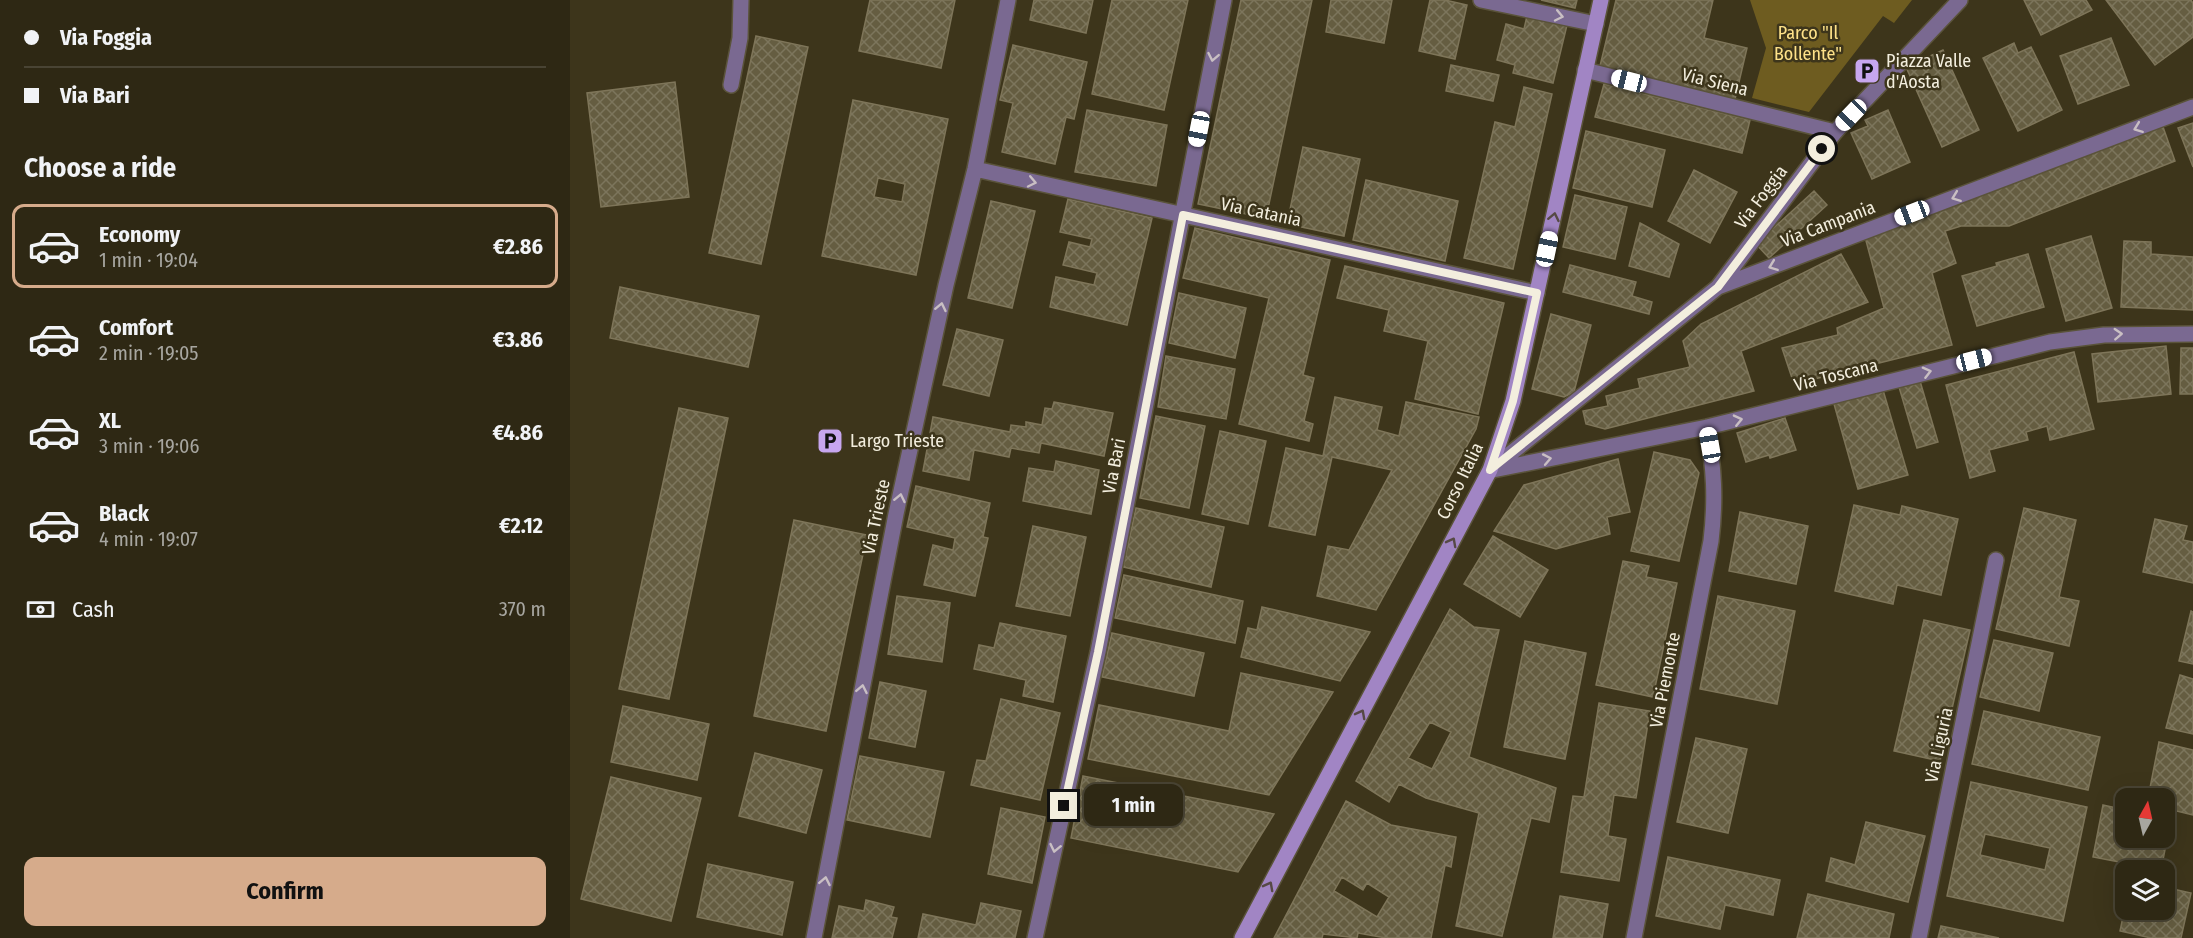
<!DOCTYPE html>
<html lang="en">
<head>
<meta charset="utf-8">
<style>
	body { margin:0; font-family:"Fira Sans Condensed",sans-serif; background:#3a3422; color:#f1f3f6; height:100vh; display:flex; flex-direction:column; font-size:22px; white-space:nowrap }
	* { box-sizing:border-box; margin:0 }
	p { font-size:20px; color:#a7a6a0 }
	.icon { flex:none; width:33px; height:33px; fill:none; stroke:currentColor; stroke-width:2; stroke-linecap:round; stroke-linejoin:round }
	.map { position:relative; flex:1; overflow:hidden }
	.sheet { display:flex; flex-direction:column; background:#2e2814; width:570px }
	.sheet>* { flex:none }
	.banner { display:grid; align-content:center; height:132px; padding:0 24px; background:#2e2814 }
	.needle { width:39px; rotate:8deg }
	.fabs { position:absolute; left:1545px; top:788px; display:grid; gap:12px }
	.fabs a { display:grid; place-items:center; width:60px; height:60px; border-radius:12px; background:#2e2814; box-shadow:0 6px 24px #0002,0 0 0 2px #494434; font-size:30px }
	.end { position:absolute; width:27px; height:27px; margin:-14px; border:8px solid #f3eede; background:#111; box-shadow:0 0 0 3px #111 }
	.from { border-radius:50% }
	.bubble { position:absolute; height:42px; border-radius:12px; background:#2e2814; box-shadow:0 6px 24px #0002,0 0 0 2px #494434; font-size:20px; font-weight:700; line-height:42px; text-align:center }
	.car { position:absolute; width:18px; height:36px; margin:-18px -9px; border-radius:8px; box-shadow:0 0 4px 2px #0007; background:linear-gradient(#fff 24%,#345 0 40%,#fff 0 76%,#345 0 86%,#fff 0) }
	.banner b { display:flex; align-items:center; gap:21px; height:57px; font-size:22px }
	.banner b+b { border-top:2px solid #494434 }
	.banner i { width:15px; height:15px; background:#f1f3f6 }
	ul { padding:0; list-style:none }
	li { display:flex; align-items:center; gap:18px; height:84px; margin:0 12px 9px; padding:0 12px; border:3px solid transparent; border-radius:12px }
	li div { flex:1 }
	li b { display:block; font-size:22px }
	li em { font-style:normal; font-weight:700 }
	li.on { border-color:#d6ab8b }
	li>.icon { width:54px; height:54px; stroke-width:1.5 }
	h2 { padding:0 24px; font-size:27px; line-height:72px }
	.pay { display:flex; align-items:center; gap:15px; height:66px; padding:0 24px; font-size:22px }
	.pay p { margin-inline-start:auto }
	.button { display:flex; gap:12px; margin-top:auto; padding:12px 24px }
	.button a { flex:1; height:69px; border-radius:12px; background:#d6ab8b; color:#111; font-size:24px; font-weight:700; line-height:69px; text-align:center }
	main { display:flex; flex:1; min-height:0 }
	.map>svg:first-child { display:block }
	.green { fill:#6e5c20 }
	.building { fill:url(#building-cross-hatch); stroke:#7e7559; stroke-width:1.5; fill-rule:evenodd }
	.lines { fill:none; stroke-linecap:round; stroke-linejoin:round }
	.street-casing { stroke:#5a533a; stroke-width:18 }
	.secondary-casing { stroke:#5a533a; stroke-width:18 }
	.street { stroke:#7a6991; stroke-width:15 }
	.secondary { stroke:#a185c4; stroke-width:15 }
	.oneway { stroke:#c9bfc3 }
	.oneway2 { stroke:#564945 }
	.route { stroke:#f3eede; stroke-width:8 }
	.labels { text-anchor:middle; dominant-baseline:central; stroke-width:5; stroke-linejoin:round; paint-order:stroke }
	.park-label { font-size:18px; fill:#fee289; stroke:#3d351b }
	.poi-label { font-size:18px; fill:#f3eede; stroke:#3d351b; text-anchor:start }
	.street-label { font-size:18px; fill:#f3eede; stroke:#3d351b }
</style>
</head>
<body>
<main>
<section class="sheet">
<div class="banner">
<b><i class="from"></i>Via Foggia</b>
<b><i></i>Via Bari</b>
</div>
<h2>Choose a ride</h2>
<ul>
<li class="on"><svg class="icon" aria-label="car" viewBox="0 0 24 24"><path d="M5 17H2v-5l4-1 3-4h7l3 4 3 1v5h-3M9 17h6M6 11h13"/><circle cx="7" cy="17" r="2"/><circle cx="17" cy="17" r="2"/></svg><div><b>Economy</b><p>1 min · 19:04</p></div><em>€2.86</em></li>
<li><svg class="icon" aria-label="car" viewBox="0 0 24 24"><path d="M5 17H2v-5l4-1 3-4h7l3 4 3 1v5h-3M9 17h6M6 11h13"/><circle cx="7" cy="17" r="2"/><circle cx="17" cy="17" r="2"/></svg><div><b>Comfort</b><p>2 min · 19:05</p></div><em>€3.86</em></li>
<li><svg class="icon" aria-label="car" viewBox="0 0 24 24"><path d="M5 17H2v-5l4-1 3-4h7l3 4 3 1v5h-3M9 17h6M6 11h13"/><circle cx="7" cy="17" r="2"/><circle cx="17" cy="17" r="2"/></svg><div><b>XL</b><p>3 min · 19:06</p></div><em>€4.86</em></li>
<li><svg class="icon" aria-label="car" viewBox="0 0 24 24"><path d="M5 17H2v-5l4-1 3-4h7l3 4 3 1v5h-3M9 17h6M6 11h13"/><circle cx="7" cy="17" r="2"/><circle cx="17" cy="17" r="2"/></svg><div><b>Black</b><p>4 min · 19:07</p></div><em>€2.12</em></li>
</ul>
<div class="pay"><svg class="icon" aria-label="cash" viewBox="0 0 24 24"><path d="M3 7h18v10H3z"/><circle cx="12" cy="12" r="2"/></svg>Cash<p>370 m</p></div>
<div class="button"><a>Confirm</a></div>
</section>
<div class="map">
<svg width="1623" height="938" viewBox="0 0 1623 938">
	<defs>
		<pattern id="building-cross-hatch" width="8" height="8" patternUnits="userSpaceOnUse" patternTransform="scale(1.5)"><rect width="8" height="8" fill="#655d41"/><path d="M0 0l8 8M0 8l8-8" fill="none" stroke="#7c755c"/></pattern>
	</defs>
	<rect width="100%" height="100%" fill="#3d351b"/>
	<path class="green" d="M1180,0H1342L1324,23L1313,16L1239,112L1182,98L1196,48Z"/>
	<path class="building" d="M300,0H385L371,68L289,51Z
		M464,0H523L516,33L460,20Z
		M542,0H618L594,110L522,94Z
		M671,0H742L696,218L628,204Z
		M761,0H822L814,43L756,32Z
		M860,0H875L897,5L885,59L849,51Z
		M971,0H1007L1005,8Z
		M1046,0H1143L1134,38L1177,48L1165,99L1030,66Z
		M1454,0H1516L1522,10L1471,35Z
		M1536,0H1621L1623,3V37L1585,65Z
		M957,16L997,25L983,83L943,73L945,65L927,60L936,24L954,29Z
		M186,36L238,47L191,264L139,253Z
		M1541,38L1559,85L1508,104L1490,56Z
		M1444,43L1448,53L1461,47L1492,110L1448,131L1413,58Z
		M443,45L517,62L504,119L496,117L485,164L432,152L443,103L430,100Z
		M1373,50L1409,130L1372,147L1336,67Z
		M881,65L929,75L923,101L876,91Z
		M105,82L119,197L31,207L17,93Z
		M1034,84L1180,120L1172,153L1025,117Z
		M954,87L982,94L943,269L894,258L925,122L945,127Z
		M283,100L378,119L346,275L252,256ZM308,178L335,184L332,202L304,197Z
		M517,110L597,125L586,186L505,172Z
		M1318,110L1340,162L1302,179L1281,133L1298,126L1295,120Z
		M1623,123V167L1608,128Z
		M1592,124L1605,161L1439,226H1391L1375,231L1386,263L1362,273L1382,345L1224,384L1212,348L1268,335L1267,328L1314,308L1295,237Z
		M1016,131L1095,150L1082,207L1003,188Z
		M733,147L790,159L774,236L717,224Z
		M1124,170L1167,192L1140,243L1098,221Z
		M796,180L888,201L875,261L783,240Z
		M1244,191L1257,205L1199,258L1186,244Z
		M1005,195L1057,207L1045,259L993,247Z
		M498,199L582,218L557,325L480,307L486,277L524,285L527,273L493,265L499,242L520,247L522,239L490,232Z
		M421,201L465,211L442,308L398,298Z
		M1070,223L1109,244L1099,277L1059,266Z
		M625,228L760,260L733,375L744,378L734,421L743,424L739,441L669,424L699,298L613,278Z
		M1521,236L1542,308L1496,321L1476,249Z
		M1554,241L1581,242V254L1623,257V310L1551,307Z
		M1271,254L1298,302L1171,351L1184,391L1035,429L1016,424L1013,411L1038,406L1036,396L1070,388L1068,379L1120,367L1113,341L1131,324Z
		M1458,254L1474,307L1407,326L1392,276L1427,266L1426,263Z
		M1000,265L1066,282L1062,296L1082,302L1079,314L993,292Z
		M775,266L934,303L908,414L845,399L858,341L814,331L819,310L767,298Z
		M50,287L189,316L178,367L40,338Z
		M609,293L676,308L665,358L599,343Z
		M981,314L1021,325L1004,392L994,397L962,389Z
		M387,329L433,340L419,396L373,385Z
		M1596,346L1601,394L1528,402L1522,354Z
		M1611,348H1623V394H1610Z
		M1504,352L1524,429L1480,440L1477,426L1456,432L1458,440L1419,450L1425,471L1400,478L1376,385Z
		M596,356L665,369L656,419L588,407Z
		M1350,381L1368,442L1347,448L1329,387Z
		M1313,390L1338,475L1288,489L1264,404Z
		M765,397L812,407L807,430L829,436L836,402L909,417L906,429L806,610L747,596L758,546L779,550L822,470L762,457L745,535L699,526L716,448L753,456Z
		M484,402L543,413L534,456L471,443L469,453L441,448L439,457L404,450L399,480L353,471L363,417L440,432L441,425L456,427V422L472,425L475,408L482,409Z
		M109,408L158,418L99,699L49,689Z
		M586,416L635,426L619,508L570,498Z
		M1215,418L1226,450L1200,458L1199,455L1176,462L1167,433Z
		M650,431L696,441L678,524L632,514Z
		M1084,452L1120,460L1129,473L1109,561L1061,551Z
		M1048,459L1060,512L1037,517L1040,534L986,549L924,531L954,485Z
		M486,461L529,470L521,514L453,501L459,468L484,472Z
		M346,486L420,503L413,537L418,538L405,596L354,585L363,545L383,550L385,538L337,527Z
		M1284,505L1330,515L1332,506L1388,519L1371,595L1327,585L1323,604L1265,591Z
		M566,508L654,527L641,587L553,567Z
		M1454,508L1506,520L1489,597L1509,601L1499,646L1426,629Z
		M1170,512L1238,526L1226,584L1159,571Z
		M1585,519L1617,526L1613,540L1623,542V583L1573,572Z
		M224,520L297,535L256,731L184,716Z
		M463,526L516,537L500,616L446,606Z
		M923,536L978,570L950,617L894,584Z
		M1053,561L1079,566L1076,577L1107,583L1083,697L1026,685Z
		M554,575L673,601L665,643L545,618Z
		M327,596L380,603L372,662L318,654Z
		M1148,596L1225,611L1207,704L1130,689Z
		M692,607L800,632L770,681L671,657L678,628L687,630Z
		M880,609L904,627L929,630L899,757L986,788L979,822L961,818L932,936L886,926L909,813L856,798L829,784L819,802L786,781ZM860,722L881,732L862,769L838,758Z
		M1621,611L1623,612V664L1609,661Z
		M1354,620L1400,630L1370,761L1324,751Z
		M430,623L496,636L483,702L453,696L456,680L404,669L409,645L424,648Z
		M542,633L634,653L624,696L532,677Z
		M1424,640L1483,653L1469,711L1410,697Z
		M955,641L1016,653L995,759L934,747Z
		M671,673L763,692L699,795L518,759L529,705L659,731Z
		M1610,675L1623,679V734L1596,728Z
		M310,682L356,691L345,747L299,738Z
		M431,699L490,713L470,800L401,785L407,760L416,761Z
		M1029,703L1080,711L1066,798L1044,795L1038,836L1056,839L1049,881L991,872L1003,796L1014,797Z
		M53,706L139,724L127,780L41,762Z
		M1414,711L1530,737L1518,790L1402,764Z
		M1126,738L1177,749L1158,833L1107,822Z
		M1589,742L1623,750V815L1594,808V798H1578Z
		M185,753L252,770L236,833L169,816Z
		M290,756L374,772L360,837L277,820Z
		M513,776L704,814L668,872L501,838Z
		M41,777L131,798L101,921L11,899Z
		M1401,782L1517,807L1493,921L1377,896ZM1415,834L1480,848L1475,870L1410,855Z
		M776,801L821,825L886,837L881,867L875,865L861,938H816L788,933L787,938L753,934L752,938H704ZM772,877L793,890L797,883L819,897L807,917L764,891Z
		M1533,805L1556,810V837H1594V818L1601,819L1591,870L1523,857Z
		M431,808L475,817L462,883L418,874Z
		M1296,822L1355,836L1338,902L1256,881L1261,858L1285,865Z
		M1098,857L1210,880L1203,915L1155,905L1150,929L1086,916Z
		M138,864L223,882L212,935L127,917Z
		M1594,887L1621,893L1611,938H1581L1550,931L1556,903V909H1594Z
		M1238,894L1324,914L1319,938H1227Z
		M990,896L1038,904L1032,938H983Z
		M296,900L324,907L321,917L327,918L322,938H262L269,906L294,911Z
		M411,903L451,911L445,938H348L353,914L406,925Z
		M1371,926L1429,938H1368Z"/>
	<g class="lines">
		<g class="street-casing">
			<path id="street" d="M911,0L1026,24
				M1015,70L1265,132
				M161,85L170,38L171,0
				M405,169L967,293
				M1148,287L1265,132L1390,0
				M920,470L1148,287L1623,107
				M923,470L1137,427L1480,342L1534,335L1623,334
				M244,938L326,514L376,285L405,169L438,0
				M465,938L528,652L654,0
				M1064,938L1141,541C1146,499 1144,469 1137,427
				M1349,938L1426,560"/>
		</g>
		<g class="secondary-casing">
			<path id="secondary" d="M672,938L920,470L943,401L1031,0"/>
		</g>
		<use href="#street" class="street"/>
		<use href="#secondary" class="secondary"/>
	</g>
	<defs><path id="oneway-chevron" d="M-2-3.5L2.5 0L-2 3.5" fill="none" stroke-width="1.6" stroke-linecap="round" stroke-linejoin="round" transform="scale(1.5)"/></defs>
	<g class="oneway">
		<use href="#oneway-chevron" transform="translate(989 16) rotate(12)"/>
		<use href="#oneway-chevron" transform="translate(643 57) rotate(101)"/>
		<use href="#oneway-chevron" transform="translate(1568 128) rotate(159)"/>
		<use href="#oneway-chevron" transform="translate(462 182) rotate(12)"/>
		<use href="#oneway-chevron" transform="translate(1386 197) rotate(159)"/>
		<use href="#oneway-chevron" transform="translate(1203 266) rotate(159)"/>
		<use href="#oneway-chevron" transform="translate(371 307) rotate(-78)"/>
		<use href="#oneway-chevron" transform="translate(1548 334) rotate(-3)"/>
		<use href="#oneway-chevron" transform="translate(1357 372) rotate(-14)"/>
		<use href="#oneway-chevron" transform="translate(1168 420) rotate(-13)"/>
		<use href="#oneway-chevron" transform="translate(977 459) rotate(-11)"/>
		<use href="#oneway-chevron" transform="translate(330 498) rotate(-78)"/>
		<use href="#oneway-chevron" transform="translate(292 689) rotate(-79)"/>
		<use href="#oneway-chevron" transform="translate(485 848) rotate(102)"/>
		<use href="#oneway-chevron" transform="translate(255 881) rotate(-79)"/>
	</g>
	<g class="oneway2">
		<use href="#oneway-chevron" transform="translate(984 217) rotate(-78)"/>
		<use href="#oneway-chevron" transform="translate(882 542) rotate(-62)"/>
		<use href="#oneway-chevron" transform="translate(791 714) rotate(-62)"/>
		<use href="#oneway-chevron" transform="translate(699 886) rotate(-62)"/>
	</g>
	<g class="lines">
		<path class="route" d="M494,806L528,652L613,215L967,293L943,401L920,470L1148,287L1252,149"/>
	</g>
	<defs>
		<g id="parking-square" transform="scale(1.35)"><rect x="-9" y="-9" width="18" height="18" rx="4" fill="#c7a6ef" stroke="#3d351b"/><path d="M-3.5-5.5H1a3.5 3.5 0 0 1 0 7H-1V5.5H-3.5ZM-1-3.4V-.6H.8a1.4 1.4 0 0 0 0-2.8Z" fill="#111"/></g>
	</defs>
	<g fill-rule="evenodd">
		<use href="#parking-square" x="1297" y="71"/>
		<use href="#parking-square" x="260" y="441"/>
	</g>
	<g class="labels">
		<g class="park-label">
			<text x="1238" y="33">Parco "Il<tspan x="1238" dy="21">Bollente"</tspan></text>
		</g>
		<g class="poi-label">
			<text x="1316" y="61">Piazza Valle<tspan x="1316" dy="21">d'Aosta</tspan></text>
			<text x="280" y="441">Largo Trieste</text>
		</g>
		<g class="street-label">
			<text transform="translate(1145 82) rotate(14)">Via Siena</text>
			<text transform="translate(1191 197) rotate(-53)">Via Foggia</text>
			<text transform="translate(691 212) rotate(12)">Via Catania</text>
			<text transform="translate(1258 224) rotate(-21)">Via Campania</text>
			<text transform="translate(1266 375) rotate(-14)">Via Toscana</text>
			<text transform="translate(544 466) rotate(-79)">Via Bari</text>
			<text transform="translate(890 481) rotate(-64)">Corso Italia</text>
			<text transform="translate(306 517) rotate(-78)">Via Trieste</text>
			<text transform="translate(1095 680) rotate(-79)">Via Piemonte</text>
			<text transform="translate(1369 745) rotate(-78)">Via Liguria</text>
		</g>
	</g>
</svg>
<div class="fabs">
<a><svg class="needle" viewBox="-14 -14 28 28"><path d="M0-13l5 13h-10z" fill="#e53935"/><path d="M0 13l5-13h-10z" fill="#a7a6a0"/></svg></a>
<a><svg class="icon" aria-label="layers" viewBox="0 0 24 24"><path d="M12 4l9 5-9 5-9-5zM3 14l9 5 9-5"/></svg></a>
</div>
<i class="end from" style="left:1252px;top:149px"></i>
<i class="end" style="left:494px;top:806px"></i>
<div class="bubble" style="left:514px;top:784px;width:99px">1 min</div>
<i class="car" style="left:1059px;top:81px;rotate:284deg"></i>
<i class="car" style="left:1281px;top:115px;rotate:224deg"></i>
<i class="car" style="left:629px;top:129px;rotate:191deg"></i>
<i class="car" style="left:1342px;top:213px;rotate:249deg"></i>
<i class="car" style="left:977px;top:249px;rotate:12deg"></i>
<i class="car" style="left:1404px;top:360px;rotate:76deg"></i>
<i class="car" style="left:1140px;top:445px;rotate:350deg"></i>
</div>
</main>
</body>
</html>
